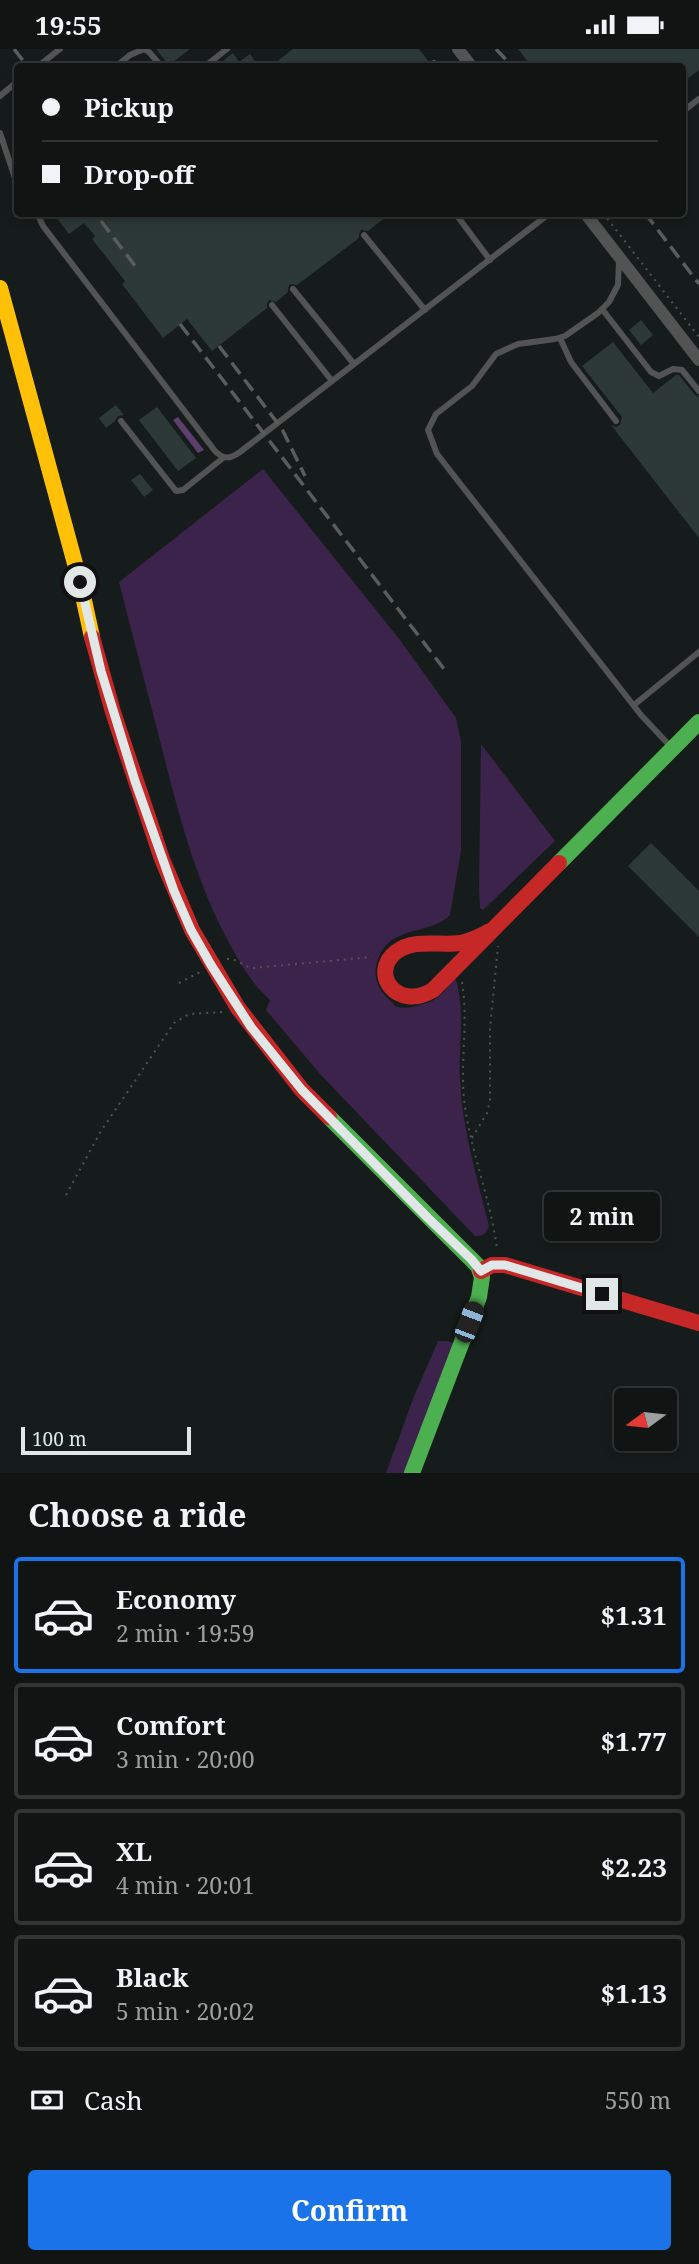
<!DOCTYPE html>
<html lang="en">
<head>
<meta charset="utf-8">
<style>
	body { margin:0; font-family:"Noto Serif",serif; background:#1e2222; color:#f1f3f6; height:100vh; display:flex; flex-direction:column; font-size:26px; white-space:nowrap }
	* { box-sizing:border-box; margin:0 }
	p { font-size:23px; color:#9c9fa0 }
	.icon { flex:none; width:38px; height:38px; fill:none; stroke:currentColor; stroke-width:2; stroke-linecap:round; stroke-linejoin:round }
	.map { position:relative; height:1424px; overflow:hidden }
	.details { display:flex; flex-direction:column; background:#101514; flex:1 }
	.details>* { flex:none }
	.top-card { position:absolute; left:14px; top:14px; width:672px; height:154px; border-radius:7px; box-shadow:0 4px 10px #0003,0 0 0 2px #303434; display:grid; align-content:center; height:154px; padding:0 28px; background:#101514 }
	.needle { width:46px; rotate:255deg }
	.tools { position:absolute; left:614px; top:1339px; display:grid; gap:14px }
	.tools a { display:grid; place-items:center; width:63px; height:63px; border-radius:7px; background:#101514; box-shadow:0 4px 10px #0003,0 0 0 2px #303434; font-size:35px }
	.scale { position:absolute; left:21px; bottom:18px; width:170px; box-sizing:border-box; padding-left:7px; border:4px solid #e1e7e6; border-top:0; font-size:19px; line-height:24px; white-space:nowrap; color:#e1e7e6; -webkit-text-stroke:5px #141e1d; paint-order:stroke }
	.end { position:absolute; width:32px; height:32px; margin:-16px; border:9px solid #e1e7e6; background:#111; box-shadow:0 0 0 4px #111 }
	.from { border-radius:50% }
	.bubble { position:absolute; height:49px; border-radius:7px; background:#101514; box-shadow:0 4px 10px #0003,0 0 0 2px #303434; font-size:23px; font-weight:700; line-height:49px; text-align:center }
	.car { position:absolute; width:21px; height:42px; margin:-21px -10px; border-radius:9px; box-shadow:0 0 5px 2px #0007; background:linear-gradient(#222 24%,#8ab4d8 0 40%,#222 0 76%,#8ab4d8 0 86%,#222 0) }
	.top-card b { display:flex; align-items:center; gap:24px; height:66px; font-size:26px }
	.top-card b+b { border-top:2px solid #303434 }
	.top-card i { width:18px; height:18px; background:#f1f3f6 }
	ul { padding:0; list-style:none }
	li { display:flex; align-items:center; gap:21px; height:116px; margin:0 14px 10px; padding:0 14px; border:4px solid #303434; border-radius:7px }
	li div { flex:1 }
	li b { display:block; font-size:26px }
	li em { font-style:normal; font-weight:700 }
	li.on { border-color:#1a73e8 }
	li>.icon { width:63px; height:63px; stroke-width:1.5 }
	h2 { padding:0 28px; font-size:32px; line-height:84px }
	.pay { display:flex; align-items:center; gap:18px; height:77px; padding:0 28px; font-size:26px }
	.pay p { margin-inline-start:auto }
	.primary-button { display:flex; gap:14px; margin-top:auto; padding:14px 28px }
	.primary-button a { flex:1; height:80px; border-radius:7px; background:#1a73e8; color:#fff; font-size:28px; font-weight:700; line-height:80px; text-align:center }
	.status { display:flex; justify-content:space-between; align-items:center; height:49px; padding:0 35px; background:#101514; direction:ltr }
	.status svg { height:19px; fill:currentColor }
	.map>svg:first-child { display:block }
	.green { fill:#3b234b }
	.water { fill:#5c3f6f }
	.building { fill:#2c3937 }
	.lines { fill:none; stroke-linecap:round; stroke-linejoin:round }
	.path { stroke:#515353; stroke-width:2; stroke-dasharray:2 5; stroke-linecap:butt }
	.lane { stroke:#525353; stroke-width:6 }
	.street { stroke:#525353; stroke-width:12 }
	.fast { stroke:#4caf50; stroke-width:16 }
	.slow { stroke:#ffc107; stroke-width:16 }
	.jam { stroke:#c62828; stroke-width:16 }
	.rail { stroke:#595d5c; stroke-width:3.5; stroke-dasharray:14 7; stroke-linecap:butt }
	.route { stroke:#e1e7e6; stroke-width:9 }
</style>
</head>
<body>
<div class="status"><b>19:55</b><svg viewBox="0 0 49 12"><path d="M0 12V9h3v3zM5 12V6h3v6zM10 12V3h3v9zM15 12V0h3v12zM26 1h20v11H26zM47 4h2v5h-2z"/></svg></div>
<div class="map">
<svg width="699" height="1424" viewBox="0 0 699 1424">
	<rect width="100%" height="100%" fill="#161c1b"/>
	<path class="green" d="M263,420L400,591L456,669L461,693V802L450,866C433,884 398,878 383,900C372,917 373,934 387,949C388,949 395,956 395,957C406,962 428,955 437,949C444,944 450,935 455,928C466,961 458,996 460,1030C462,1080 477,1129 489,1177C486,1185 483,1187 475,1187L321,1026L266,961L270,951C253,936 243,919 232,899C195,833 178,762 159,688C146,637 132,585 119,533Z
		M481,695L555,792L483,861L480,859L479,839Z
		M438,1292H446L455,1294L404,1424H386L413,1350Z"/>
	<path class="water" d="M178,368L204,401L198,404L173,371Z"/>
	<path class="building" d="M156,0H190L169,16Z
		M293,0H419L429,13L430,18H270Z
		M518,0H699V21L682,34V18H548L545,14L540,18H532Z
		M233,4L239,13L250,5L259,18H229L224,11Z
		M53,164H391L368,182L361,181L359,185V189L297,236L290,235L288,239V243L276,253L269,251L267,255V259L212,302L187,270L163,289L122,235L125,232L92,190L95,187L84,174L69,185Z
		M641,271L653,286L641,296L629,281Z
		M613,293L653,344L676,326H679L695,346L699,348V489L611,376L616,378L620,376L622,368L582,317Z
		M116,356L124,366L118,367L115,372L106,379L99,369Z
		M157,358L196,409L178,422L139,371Z
		M140,425L153,441L144,448L131,431Z
		M651,794L699,842V888L628,817Z"/>
	<g class="lines">
		<path class="path" d="M603,164L699,288
			M227,910C237,909 243,918 253,919L372,908
			M462,933C469,974 459,1017 465,1058C472,1106 491,1152 497,1200
			M179,934L200,923
			M472,1089L487,1064L490,1052V979L498,897
			M66,1146L101,1082L174,974L189,965L223,963"/>
		<path class="lane" d="M434,14L437,18
			M37,18L60,0
			M115,18L130,6L144,0L149,3L162,18
			M204,18L227,0
			M0,47L18,32
			M682,63L699,50
			M0,84L18,138
			M37,164L43,177L215,402C224,411 230,410 240,403L550,164
			M455,164L490,211
			M364,186L425,261
			M619,212L618,236L609,253L598,264L565,287L555,290L518,295L496,305L472,337L436,365L428,381L437,405L641,666L671,698
			M293,240L354,315
			M272,256L332,332
			M602,260L651,323L659,327L673,320L682,321L699,342
			M560,289L571,313L616,372
			M121,372L176,442L183,441L223,409
			M634,656L699,603"/>
		<path class="street" d="M458,0L472,18
			M585,164L699,311"/>
		<path class="fast" d="M559,814L699,673
			M329,1068L478,1217L482,1228L479,1248L412,1424"/>
		<path class="slow" d="M0,239L80,533L92,588"/>
		<path class="jam" d="M92,588L113,663L162,810L192,881L238,959L302,1041L329,1068
			M490,882C481,887 471,892 460,894C439,897 414,889 396,903C369,924 397,963 433,941L559,814
			M481,1222L492,1216H505L699,1274"/>
		<path class="rail" d="M14,0L28,18
			M496,0L513,18
			M541,17L542,18
			M645,164L699,235
			M101,172L139,222
			M180,275L444,620
			M219,297L282,380L305,427"/>
	</g>
	<g class="lines">
		<path class="route" d="M80,533L101,622L135,732L174,842L191,881L211,916L251,978L302,1041L428,1169L471,1210L481,1222L492,1216H505L602,1245"/>
	</g>
</svg>
<div class="tools">
<a><svg class="needle" viewBox="-14 -14 28 28"><path d="M0-13l5 13h-10z" fill="#e53935"/><path d="M0 13l5-13h-10z" fill="#9c9fa0"/></svg></a>
</div>
<div class="scale">100 m</div>
<i class="end from" style="left:80px;top:533px"></i>
<i class="end" style="left:602px;top:1245px"></i>
<div class="bubble" style="left:544px;top:1143px;width:116px">2 min</div>
<i class="car" style="left:469px;top:1273px;rotate:21deg"></i>
<div class="top-card">
<b><i class="from"></i>Pickup</b>
<b><i></i>Drop-off</b>
</div>
</div>
<section class="details">
<h2>Choose a ride</h2>
<ul>
<li class="on"><svg class="icon" aria-label="car" viewBox="0 0 24 24"><path d="M5 17H2v-5l4-1 3-4h7l3 4 3 1v5h-3M9 17h6M6 11h13"/><circle cx="7" cy="17" r="2"/><circle cx="17" cy="17" r="2"/></svg><div><b>Economy</b><p>2 min · 19:59</p></div><em>$1.31</em></li>
<li><svg class="icon" aria-label="car" viewBox="0 0 24 24"><path d="M5 17H2v-5l4-1 3-4h7l3 4 3 1v5h-3M9 17h6M6 11h13"/><circle cx="7" cy="17" r="2"/><circle cx="17" cy="17" r="2"/></svg><div><b>Comfort</b><p>3 min · 20:00</p></div><em>$1.77</em></li>
<li><svg class="icon" aria-label="car" viewBox="0 0 24 24"><path d="M5 17H2v-5l4-1 3-4h7l3 4 3 1v5h-3M9 17h6M6 11h13"/><circle cx="7" cy="17" r="2"/><circle cx="17" cy="17" r="2"/></svg><div><b>XL</b><p>4 min · 20:01</p></div><em>$2.23</em></li>
<li><svg class="icon" aria-label="car" viewBox="0 0 24 24"><path d="M5 17H2v-5l4-1 3-4h7l3 4 3 1v5h-3M9 17h6M6 11h13"/><circle cx="7" cy="17" r="2"/><circle cx="17" cy="17" r="2"/></svg><div><b>Black</b><p>5 min · 20:02</p></div><em>$1.13</em></li>
</ul>
<div class="pay"><svg class="icon" aria-label="cash" viewBox="0 0 24 24"><path d="M3 7h18v10H3z"/><circle cx="12" cy="12" r="2"/></svg>Cash<p>550 m</p></div>
<div class="primary-button"><a>Confirm</a></div>
</section>
</body>
</html>
